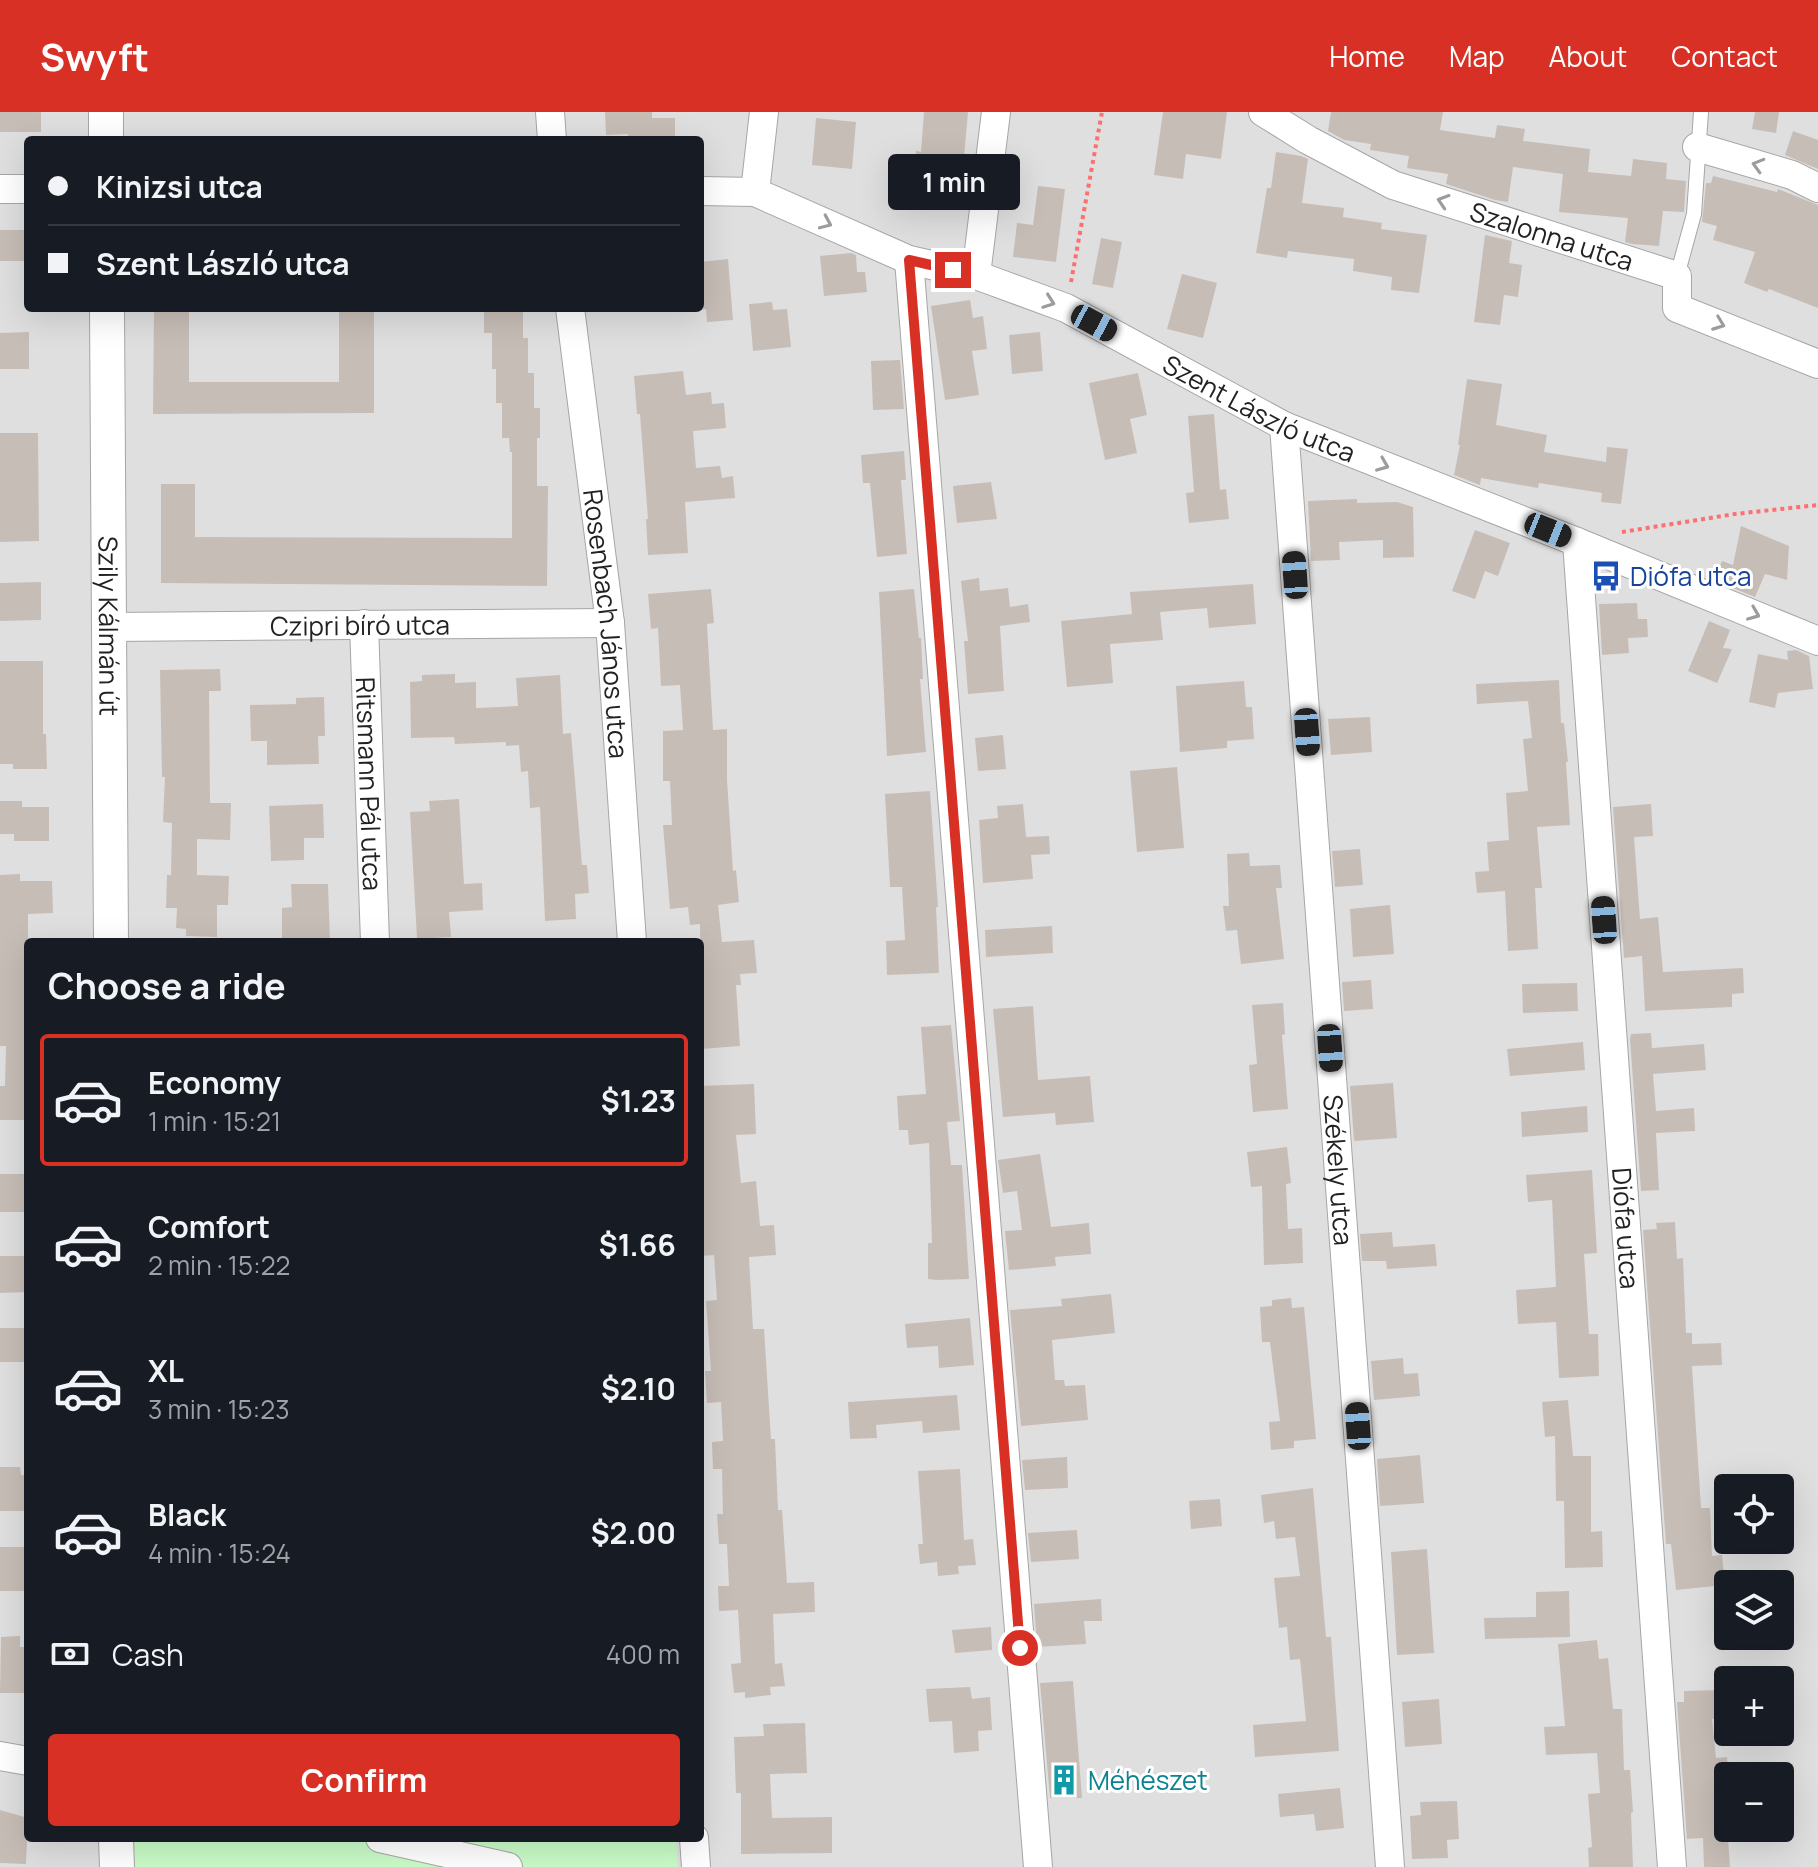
<!DOCTYPE html>
<html lang="en">
<head>
<meta charset="utf-8">
<style>
	body { margin:0; font-family:Manrope,sans-serif; background:#242831; color:#f1f3f6; height:100vh; display:flex; flex-direction:column; font-size:30px; white-space:nowrap }
	* { box-sizing:border-box; margin:0 }
	p { font-size:26px; color:#9ea1a6 }
	.icon { flex:none; width:44px; height:44px; fill:none; stroke:currentColor; stroke-width:2; stroke-linecap:round; stroke-linejoin:round }
	.map { position:relative; flex:1; overflow:hidden }
	.details { position:absolute; left:24px; top:826px; width:680px; height:904px; display:flex; flex-direction:column; background:#171b24; border-radius:8px; box-shadow:0 8px 32px #0002 }
	.details>* { flex:none }
	.banner { position:absolute; left:24px; top:24px; width:680px; height:176px; border-radius:8px; box-shadow:0 8px 32px #0002; display:grid; align-content:center; height:176px; padding:0 24px; background:#171b24 }
	.buttons { position:absolute; left:1714px; top:1362px; display:grid; gap:16px }
	.buttons a { display:grid; place-items:center; width:80px; height:80px; border-radius:8px; background:#171b24; box-shadow:0 8px 32px #0002; font-size:40px }
	.end { position:absolute; width:36px; height:36px; margin:-18px; border:10px solid #d93025; background:#fff; box-shadow:0 0 0 4px #fff }
	.from { border-radius:50% }
	.bubble { position:absolute; height:56px; border-radius:8px; background:#171b24; box-shadow:0 8px 32px #0002; font-size:26px; font-weight:700; line-height:56px; text-align:center }
	.car { position:absolute; width:24px; height:48px; margin:-24px -12px; border-radius:10px; box-shadow:0 0 6px 2px #0007; background:linear-gradient(#222 24%,#8ab4d8 0 40%,#222 0 76%,#8ab4d8 0 86%,#222 0) }
	.banner b { display:flex; align-items:center; gap:28px; height:76px; font-size:30px }
	.banner b+b { border-top:2px solid #363941 }
	.banner i { width:20px; height:20px; background:#f1f3f6 }
	ul { padding:0; list-style:none }
	li { display:flex; align-items:center; gap:24px; height:132px; margin:0 16px 12px; padding:0 8px; border:4px solid transparent; border-radius:8px }
	li div { flex:1 }
	li b { display:block; font-size:30px }
	li em { font-style:normal; font-weight:700 }
	li.current { border-color:#d93025 }
	li>.icon { width:72px; height:72px; stroke-width:1.5 }
	h2 { padding:0 24px; font-size:36px; line-height:96px }
	.pay { display:flex; align-items:center; gap:20px; height:88px; padding:0 24px; font-size:30px }
	.pay p { margin-inline-start:auto }
	.button { display:flex; gap:16px; margin-top:auto; padding:16px 24px }
	.button a { flex:1; height:92px; border-radius:8px; background:#d93025; color:#fff; font-size:32px; font-weight:700; line-height:92px; text-align:center }
	header { display:flex; align-items:center; gap:48px; box-sizing:border-box; height:112px; padding:0 40px; background:#d93025; color:#fff }
	header strong { font-size:38px }
	nav { display:flex; gap:44px; margin-inline-start:auto; font-size:28px }
	.map>svg:first-child { display:block }
	.residential { fill:#e0dfdf; fill-rule:evenodd }
	.park { fill:#c9fbc7 }
	.building { fill:#c7bdb7 }
	.lines { fill:none; stroke-linecap:round; stroke-linejoin:round }
	.service-casing { stroke:#a6a6a6; stroke-width:16 }
	.minor-casing { stroke:#a6a6a6; stroke-width:30 }
	.tertiary-casing { stroke:#a6a6a6; stroke-width:36 }
	.path { stroke:#fc7072; stroke-width:4; stroke-dasharray:4 4; stroke-linecap:butt }
	.service { stroke:#fff; stroke-width:14 }
	.minor { stroke:#fff; stroke-width:28 }
	.tertiary { stroke:#fff; stroke-width:34 }
	.oneway { stroke:#9c9c9c }
	.route { stroke:#d93025; stroke-width:10 }
	.labels { text-anchor:middle; dominant-baseline:central; stroke-width:6; stroke-linejoin:round; paint-order:stroke }
	.street-label { font-size:26px; fill:#222; stroke:#fff }
	.transit-label { font-size:26px; fill:#164399; stroke:#fff; text-anchor:start }
	.culture-label { font-size:26px; fill:#0d838f; stroke:#fff; text-anchor:start }
</style>
</head>
<body>
<header>
<strong>Swyft</strong>
<nav><a>Home</a><a>Map</a><a>About</a><a>Contact</a></nav>
</header>
<div class="map">
<svg width="1818" height="1755" viewBox="0 0 1818 1755">
	<rect width="100%" height="100%" fill="#f2eee9"/>
	<path class="residential" d="M0,0H1818V1755H0ZM28,28H700V196H28ZM28,830H700V1726H28ZM1728,1376H1780V1428H1728ZM1728,1472H1780V1524H1728ZM1728,1568H1780V1620H1728ZM1728,1664H1780V1716H1728Z"/>
	<path class="park" d="M127,1726H676L678,1755H126Z"/>
	<path class="building" d="M0,0H41V20H0Z
		M605,0H652V6H675V28H628V22L606,23Z
		M924,0H968L961,79L914,76L916,39L921,40Z
		M1163,0H1227L1221,47L1186,42L1183,67L1154,63Z
		M1331,0H1443L1440,18L1495,26L1497,13L1525,17L1523,29L1590,37L1588,60L1631,64L1633,47L1667,51L1666,67L1686,69L1684,100L1663,99L1659,134L1632,132L1625,130L1628,106L1559,100L1563,62L1513,55L1508,90L1495,88L1446,72L1448,62L1407,56L1409,44L1370,38L1371,32L1344,28L1328,19Z
		M1755,0H1779L1776,21L1752,17Z
		M816,6L856,10L852,57L812,53Z
		M1793,19L1818,28V57L1785,43Z
		M1276,40L1301,44L1308,47L1302,91L1344,96L1343,105L1382,111L1381,117L1427,123L1419,181L1391,178L1392,165L1353,159L1354,147L1288,139L1287,146L1256,141L1267,76H1271Z
		M1713,64L1777,80L1778,77L1818,93V196L1769,177L1767,180L1744,171L1755,140L1713,128L1717,114L1702,110L1706,71H1711Z
		M1038,74L1065,77L1056,150L1013,145L1017,111L1033,113Z
		M0,118H28V149H0Z
		M1485,123L1512,129L1509,151L1522,153L1518,185L1504,183L1500,213L1474,210Z
		M1101,126L1122,130L1113,176L1092,172Z
		M851,141L856,143L857,160H865L867,180L824,184L820,144Z
		M728,147L733,208L707,210L706,197L700,198V150Z
		M1182,162L1217,171L1203,226L1167,217Z
		M970,188L973,206L983,204L987,237L972,239L979,283L945,288L931,194Z
		M772,190L773,198L787,197L791,235L753,239L749,192Z
		M154,196H189V270H339V196H374V301L153,302Z
		M484,196H523V226H528V261H534V296H540V326H537V374H548L547,474L161,471V372H195V425L512,426V340H510L509,326H502V291H496V257H492V221H484Z
		M29,220V257H0V221Z
		M1040,220L1043,259L1012,262L1009,223Z
		M900,248L904,297L873,298L871,249Z
		M683,259L686,283L711,280L712,292L724,291L726,316L693,319L696,356L720,354L722,366L733,364L735,386L685,390L688,441L648,443L646,407H648L640,302H637L634,264Z
		M1138,261L1147,303L1130,307L1137,341L1105,348L1089,271Z
		M1467,267L1502,272L1496,313L1547,323L1544,340L1606,350L1607,335L1628,337L1621,392L1601,390L1602,381L1539,371L1538,376L1481,366L1480,373L1454,363L1460,333H1458Z
		M1214,302L1220,378L1226,377L1229,407L1189,411L1186,381L1194,380L1188,304Z
		M0,321H38L39,429L0,430Z
		M904,339L906,368H901L907,442L877,445L870,371H863L861,343Z
		M991,370L997,407L957,411L953,374Z
		M1357,387V391L1397,390L1413,395L1414,445L1383,446V428L1339,430L1340,448L1311,449L1308,389Z
		M1741,414L1789,434L1787,468L1765,462L1755,485L1713,468L1722,449L1733,453Z
		M1475,418L1510,431L1498,464L1485,459L1475,487L1452,479Z
		M979,466L980,479L1008,476L1010,495L1028,492L1030,510L1000,514L1004,579L968,582L964,529H968L961,469Z
		M41,470V508L0,509V471Z
		M1253,472L1256,512L1209,516L1207,496L1160,500L1163,528L1110,532L1113,571L1067,575L1061,509L1132,502L1130,480Z
		M711,477L714,511L707,512L713,618L727,617V668L733,759L736,758L739,790L718,793L722,830L754,828L757,861L740,862L741,873H736L740,934L701,937L700,812L690,813L688,795L670,797L663,713H672L670,669H663V619L683,618L680,573L661,574L658,516L651,517L648,482Z
		M914,477L919,526H921L923,567H920L926,640L887,644L879,480Z
		M1637,491L1638,507H1647L1648,525L1628,526L1629,541L1602,543L1599,492Z
		M1709,509L1730,518L1723,536L1732,537L1717,571L1688,559Z
		M1796,538L1809,544L1813,577L1778,581L1775,596L1749,590L1758,542L1788,548L1787,539Z
		M0,549H43V622H46L47,657H13V652H0Z
		M220,557L221,579H209L210,691H231L230,728L197,727V763L229,764L228,793H217V825L186,824V817L176,816L177,796H166L167,763H171L172,711L163,710L165,665H162L160,558Z
		M455,562V571L476,570V596L518,594L516,566L560,563L563,622L571,621L582,753H587L589,781L575,782L576,807L545,809L540,695L530,696L528,659L521,660L519,633L506,634V630L455,632L454,625L411,626L410,570L422,569V563Z
		M1559,568L1561,611H1564L1568,650H1566L1570,713L1537,715L1542,776H1535L1538,837L1508,839L1505,779L1477,781L1475,760L1489,759L1487,730L1509,728L1506,681L1528,679L1523,627L1532,626L1528,589L1477,592L1476,572Z
		M1244,569L1246,595H1252L1254,627L1227,629V636L1180,640L1176,574Z
		M324,585L325,624H318L319,652L267,653V629H251L250,593L296,592V586Z
		M1370,605L1372,640L1331,643L1328,607Z
		M1003,623L1006,657L978,659L975,626Z
		M1177,655L1184,736L1137,740L1130,659Z
		M930,679L938,795H936L939,861L887,863L886,829L905,828L902,775H890L885,682Z
		M459,687L464,772L482,771L483,798L449,800L451,825L417,827L410,700L430,699L429,689Z
		M0,689H22V695H49V729H14V722H0Z
		M323,692L324,726H304V748L271,749L269,694Z
		M1023,692L1026,725L1049,724L1050,742L1031,743L1033,767L983,771L979,708L998,706L997,694Z
		M1651,692L1653,724L1634,725L1640,807L1658,805L1663,860L1743,856L1744,881L1732,882V895L1645,899L1642,844L1624,846L1613,695Z
		M1360,737L1363,773L1335,775L1332,739Z
		M1249,741L1250,754L1280,753L1282,776H1276L1284,847L1241,852L1237,818L1226,819L1223,794H1229L1227,742Z
		M20,762V769H52L53,801L28,802V1008H0V974H5L6,934H0V763Z
		M291,772H328L330,830H282V796L292,795Z
		M1390,793L1394,842L1353,845L1350,797Z
		M1052,814L1053,841L986,845L985,818Z
		M1371,868L1373,897L1344,899L1342,870Z
		M1577,871L1578,899L1523,901L1522,872Z
		M1283,891L1285,922L1282,923L1288,997L1253,1000L1249,953L1257,952L1252,893Z
		M1033,894L1038,968L1090,964L1094,1010L1056,1013L1055,1001L1003,1005L993,897Z
		M951,913L960,1009L947,1010L951,1053H962L969,1167L937,1168L928,1167V1131H932L929,1031L909,1033L908,1018H899L897,984L926,982L921,915Z
		M1651,921L1652,936L1704,932L1706,958L1653,962L1656,999L1694,996L1695,1019L1656,1021L1659,1078L1641,1079L1630,927L1631,922Z
		M1583,930L1585,958L1510,964L1507,937Z
		M1393,971L1397,1026L1354,1029L1350,974Z
		M754,972L756,1022L736,1023L741,1071L756,1069L760,1114L774,1113L776,1143L749,1145L753,1217H764L771,1327H775L778,1398H782L787,1471L814,1470L815,1500L773,1502L775,1552L782,1551L785,1574L770,1575L771,1583L745,1586V1580L734,1581L731,1552L741,1551L738,1498L719,1499L718,1474H729L727,1432H719L717,1402H723L722,1357H713L712,1330L723,1329L721,1290L707,1291L705,1259H711L706,1189L717,1188L714,1143L700,1144V974Z
		M1587,994L1588,1020L1522,1025L1521,1000Z
		M1287,1035L1291,1071L1286,1072L1288,1117L1302,1116L1303,1151L1264,1153L1262,1074L1251,1075L1247,1040Z
		M1040,1042L1051,1115L1089,1111L1091,1142L1055,1145L1056,1154L1009,1158L1005,1119L1022,1118L1017,1079L1003,1081L998,1048Z
		M1592,1058L1597,1141L1584,1142L1589,1222H1598L1599,1264L1559,1266L1556,1210L1518,1212L1516,1178L1556,1175L1552,1088L1528,1090L1526,1063Z
		M0,1062H28V1100H0Z
		M1675,1110L1677,1147L1683,1146L1686,1221H1692V1232L1721,1231L1722,1253L1692,1254L1701,1396H1710L1712,1444L1722,1443L1725,1473L1676,1478L1671,1432H1666L1643,1118L1657,1117L1656,1111Z
		M1392,1120L1393,1135L1435,1132L1437,1154L1387,1157L1386,1149H1362L1360,1122Z
		M0,1144H28V1180L0,1181Z
		M1111,1182L1115,1221L1052,1228L1055,1268H1064L1065,1274L1085,1273L1088,1308L1021,1314L1010,1198L1062,1194L1061,1187Z
		M1291,1186L1292,1196L1304,1195L1316,1327L1294,1329V1336L1271,1338L1269,1310L1280,1309L1270,1230H1262L1260,1195L1272,1194V1188Z
		M970,1206L974,1253L939,1256L938,1234L907,1236L905,1212Z
		M0,1216H28V1250H0Z
		M1403,1246L1404,1262L1418,1261L1420,1284L1374,1288L1371,1249Z
		M957,1283L960,1318L923,1321L922,1309L876,1313L877,1326L850,1327L848,1290Z
		M1568,1288L1573,1344H1591V1420L1602,1419L1603,1455L1565,1456L1564,1389H1556L1555,1324L1545,1325L1542,1290Z
		M1420,1343L1424,1391L1380,1394L1377,1347Z
		M1067,1345L1068,1376L1025,1378L1022,1348Z
		M0,1355H20L21,1363H28V1399H0Z
		M960,1357L964,1428L973,1427L976,1453L958,1454L959,1462L938,1464L937,1450L920,1452L918,1432H923L918,1359Z
		M1313,1376L1326,1525H1331L1339,1639L1255,1645L1253,1613L1306,1609L1300,1547L1290,1548L1287,1515L1279,1516L1274,1466L1300,1464L1295,1425L1276,1427L1274,1409L1264,1411L1261,1383Z
		M1220,1387L1222,1414L1191,1417L1189,1389Z
		M1077,1418L1079,1447L1031,1450L1028,1421Z
		M0,1435H28V1479H0Z
		M1427,1437L1434,1541L1397,1543L1391,1440Z
		M1569,1479L1570,1525L1485,1527L1484,1506L1536,1505V1480Z
		M1101,1487L1102,1509H1084L1086,1532L1037,1535L1034,1492Z
		M991,1515L992,1538L955,1541L952,1518Z
		M20,1524V1535H28V1581H0L1,1525Z
		M1597,1528L1599,1547L1608,1546L1613,1597H1622L1624,1658H1630L1633,1700L1631,1701L1633,1755H1589L1588,1736L1592,1735L1588,1682L1600,1681L1597,1641L1546,1643L1544,1615L1565,1614L1558,1532Z
		M1073,1569L1082,1686H1050L1040,1571Z
		M970,1575L972,1587L990,1585L992,1618L978,1619L979,1639L954,1641L952,1609L929,1610L926,1577Z
		M1720,1578L1721,1607H1712L1716,1646L1727,1645L1729,1664L1724,1666L1730,1755H1704L1703,1726L1687,1727L1677,1590H1684V1579Z
		M1439,1587L1442,1632L1405,1635L1402,1590Z
		M805,1611L807,1661L770,1662L772,1706L832,1705V1741L741,1742V1681H736L734,1625L764,1624L763,1612Z
		M1340,1676L1344,1716L1316,1719L1314,1702L1280,1705L1278,1682Z
		M1457,1689L1459,1727L1447,1728L1448,1746L1412,1747L1410,1704L1421,1703L1420,1690Z
		M0,1698L28,1706L26,1752L0,1751Z"/>
	<g class="lines">
		<g class="service-casing">
			<path id="service" d="M1677,164L1694,102L1701,0"/>
		</g>
		<g class="minor-casing">
			<g id="minor">
				<path d="M550,0L552,28"/>
				<path id="s1" d="M1263,0L1308,28L1393,73L1677,164V196L1818,252"/>
				<path d="M1697,35L1792,63L1818,76"/>
				<path d="M0,77H28"/>
				<path id="s2" d="M700,79L755,80L909,148L976,163L1066,196L1284,314L1577,430L1818,529"/>
				<path d="M755,80L764,0"/>
				<path d="M909,148L1038,1755"/>
				<path d="M976,163L996,0"/>
				<path id="s3" d="M570,196L610,511L632,830"/>
				<path id="s4" d="M1284,314L1390,1755"/>
				<path id="s5" d="M1577,430L1672,1755"/>
				<path id="s6" d="M364,512L375,830"/>
				<path id="s7" d="M110,515L610,511"/>
				<path d="M0,1644L28,1649"/>
				<path d="M380,1726L508,1755"/>
				<path d="M694,1726L696,1755"/>
			</g>
		</g>
		<g class="tertiary-casing">
			<g id="tertiary">
				<path d="M106,0V28"/>
				<path id="s8" d="M107,196L111,830"/>
				<path d="M116,1726L117,1755"/>
			</g>
		</g>
		<path class="path" d="M1071,170L1102,0
			M1622,420L1735,402L1818,393"/>
		<use href="#service" class="service"/>
		<use href="#minor" class="minor"/>
		<use href="#tertiary" class="tertiary"/>
	</g>
	<defs><path id="oneway-chevron" d="M-2-3.5L2.5 0L-2 3.5" fill="none" stroke-width="1.6" stroke-linecap="round" stroke-linejoin="round" transform="scale(2)"/></defs>
	<g class="oneway">
		<use href="#oneway-chevron" transform="translate(1758 53) rotate(-164)"/>
		<use href="#oneway-chevron" transform="translate(1443 89) rotate(-162)"/>
		<use href="#oneway-chevron" transform="translate(826 111) rotate(24)"/>
		<use href="#oneway-chevron" transform="translate(1049 190) rotate(20)"/>
		<use href="#oneway-chevron" transform="translate(1719 212) rotate(21)"/>
		<use href="#oneway-chevron" transform="translate(1383 353) rotate(22)"/>
		<use href="#oneway-chevron" transform="translate(1754 502) rotate(22)"/>
	</g>
	<g class="lines">
		<path class="route" d="M953,158L909,148L1020,1536"/>
	</g>
	<defs>
		<g id="bus-bare" transform="scale(2.4)"><path d="M-5-6H5V4H4V6H2V4H-2V6H-4V4H-5ZM-3.5-4V0h7V-4ZM-3.5 1.2v1.5H-2V1.2ZM2 1.2v1.5H3.5V1.2Z" fill="#1a4fb4" stroke="#fff" stroke-width="2.5" paint-order="stroke"/></g>
		<g id="building-bare" transform="scale(2.4)"><path d="M-4-6H4V6H1V3H-1V6H-4ZM-2.5-4.3h1.7v1.8h-1.7ZM.8-4.3h1.7v1.8H.8ZM-2.5-1h1.7V.8h-1.7ZM.8-1h1.7V.8H.8Z" fill="#0f9aa8" stroke="#fff" stroke-width="2.5" paint-order="stroke"/></g>
	</defs>
	<g fill-rule="evenodd">
		<use href="#bus-bare" x="1606" y="464"/>
		<use href="#building-bare" x="1064" y="1668"/>
	</g>
	<g class="labels">
		<g class="street-label">
			<text stroke="none"><textPath href="#s1" startOffset="316">Szalonna utca</textPath></text>
			<text stroke="none"><textPath href="#s2" startOffset="606">Szent László utca</textPath></text>
			<text stroke="none"><textPath href="#s8" startOffset="318">Szily Kálmán út</textPath></text>
			<text stroke="none"><textPath href="#s7" startOffset="250">Czipri bíró utca</textPath></text>
			<text stroke="none"><textPath href="#s3" startOffset="318">Rosenbach János utca</textPath></text>
			<text stroke="none"><textPath href="#s6" startOffset="160">Ritsmann Pál utca</textPath></text>
			<text stroke="none"><textPath href="#s4" startOffset="746">Székely utca</textPath></text>
			<text stroke="none"><textPath href="#s5" startOffset="688">Diófa utca</textPath></text>
		</g>
		<g class="transit-label">
			<text x="1630" y="464">Diófa utca</text>
		</g>
		<g class="culture-label">
			<text x="1088" y="1668">Méhészet</text>
		</g>
	</g>
</svg>
<div class="buttons">
<a><svg class="icon" aria-label="locate" viewBox="0 0 24 24"><circle cx="12" cy="12" r="6"/><path d="M12 2v4M12 18v4M2 12h4M18 12h4"/></svg></a>
<a><svg class="icon" aria-label="layers" viewBox="0 0 24 24"><path d="M12 4l9 5-9 5-9-5zM3 14l9 5 9-5"/></svg></a>
<a>+</a>
<a>−</a>
</div>
<i class="end from" style="left:1020px;top:1536px"></i>
<i class="end" style="left:953px;top:158px"></i>
<div class="bubble" style="left:888px;top:42px;width:132px">1 min</div>
<i class="car" style="left:1094px;top:211px;rotate:118deg"></i>
<i class="car" style="left:1548px;top:418px;rotate:112deg"></i>
<i class="car" style="left:1295px;top:463px;rotate:356deg"></i>
<i class="car" style="left:1307px;top:620px;rotate:176deg"></i>
<i class="car" style="left:1604px;top:808px;rotate:356deg"></i>
<i class="car" style="left:1330px;top:936px;rotate:176deg"></i>
<i class="car" style="left:1358px;top:1314px;rotate:356deg"></i>
<div class="banner">
<b><i class="from"></i>Kinizsi utca</b>
<b><i></i>Szent László utca</b>
</div>
<section class="details">
<h2>Choose a ride</h2>
<ul>
<li class="current"><svg class="icon" aria-label="car" viewBox="0 0 24 24"><path d="M5 17H2v-5l4-1 3-4h7l3 4 3 1v5h-3M9 17h6M6 11h13"/><circle cx="7" cy="17" r="2"/><circle cx="17" cy="17" r="2"/></svg><div><b>Economy</b><p>1 min · 15:21</p></div><em>$1.23</em></li>
<li><svg class="icon" aria-label="car" viewBox="0 0 24 24"><path d="M5 17H2v-5l4-1 3-4h7l3 4 3 1v5h-3M9 17h6M6 11h13"/><circle cx="7" cy="17" r="2"/><circle cx="17" cy="17" r="2"/></svg><div><b>Comfort</b><p>2 min · 15:22</p></div><em>$1.66</em></li>
<li><svg class="icon" aria-label="car" viewBox="0 0 24 24"><path d="M5 17H2v-5l4-1 3-4h7l3 4 3 1v5h-3M9 17h6M6 11h13"/><circle cx="7" cy="17" r="2"/><circle cx="17" cy="17" r="2"/></svg><div><b>XL</b><p>3 min · 15:23</p></div><em>$2.10</em></li>
<li><svg class="icon" aria-label="car" viewBox="0 0 24 24"><path d="M5 17H2v-5l4-1 3-4h7l3 4 3 1v5h-3M9 17h6M6 11h13"/><circle cx="7" cy="17" r="2"/><circle cx="17" cy="17" r="2"/></svg><div><b>Black</b><p>4 min · 15:24</p></div><em>$2.00</em></li>
</ul>
<div class="pay"><svg class="icon" aria-label="cash" viewBox="0 0 24 24"><path d="M3 7h18v10H3z"/><circle cx="12" cy="12" r="2"/></svg>Cash<p>400 m</p></div>
<div class="button"><a>Confirm</a></div>
</section>
</div>
</body>
</html>
